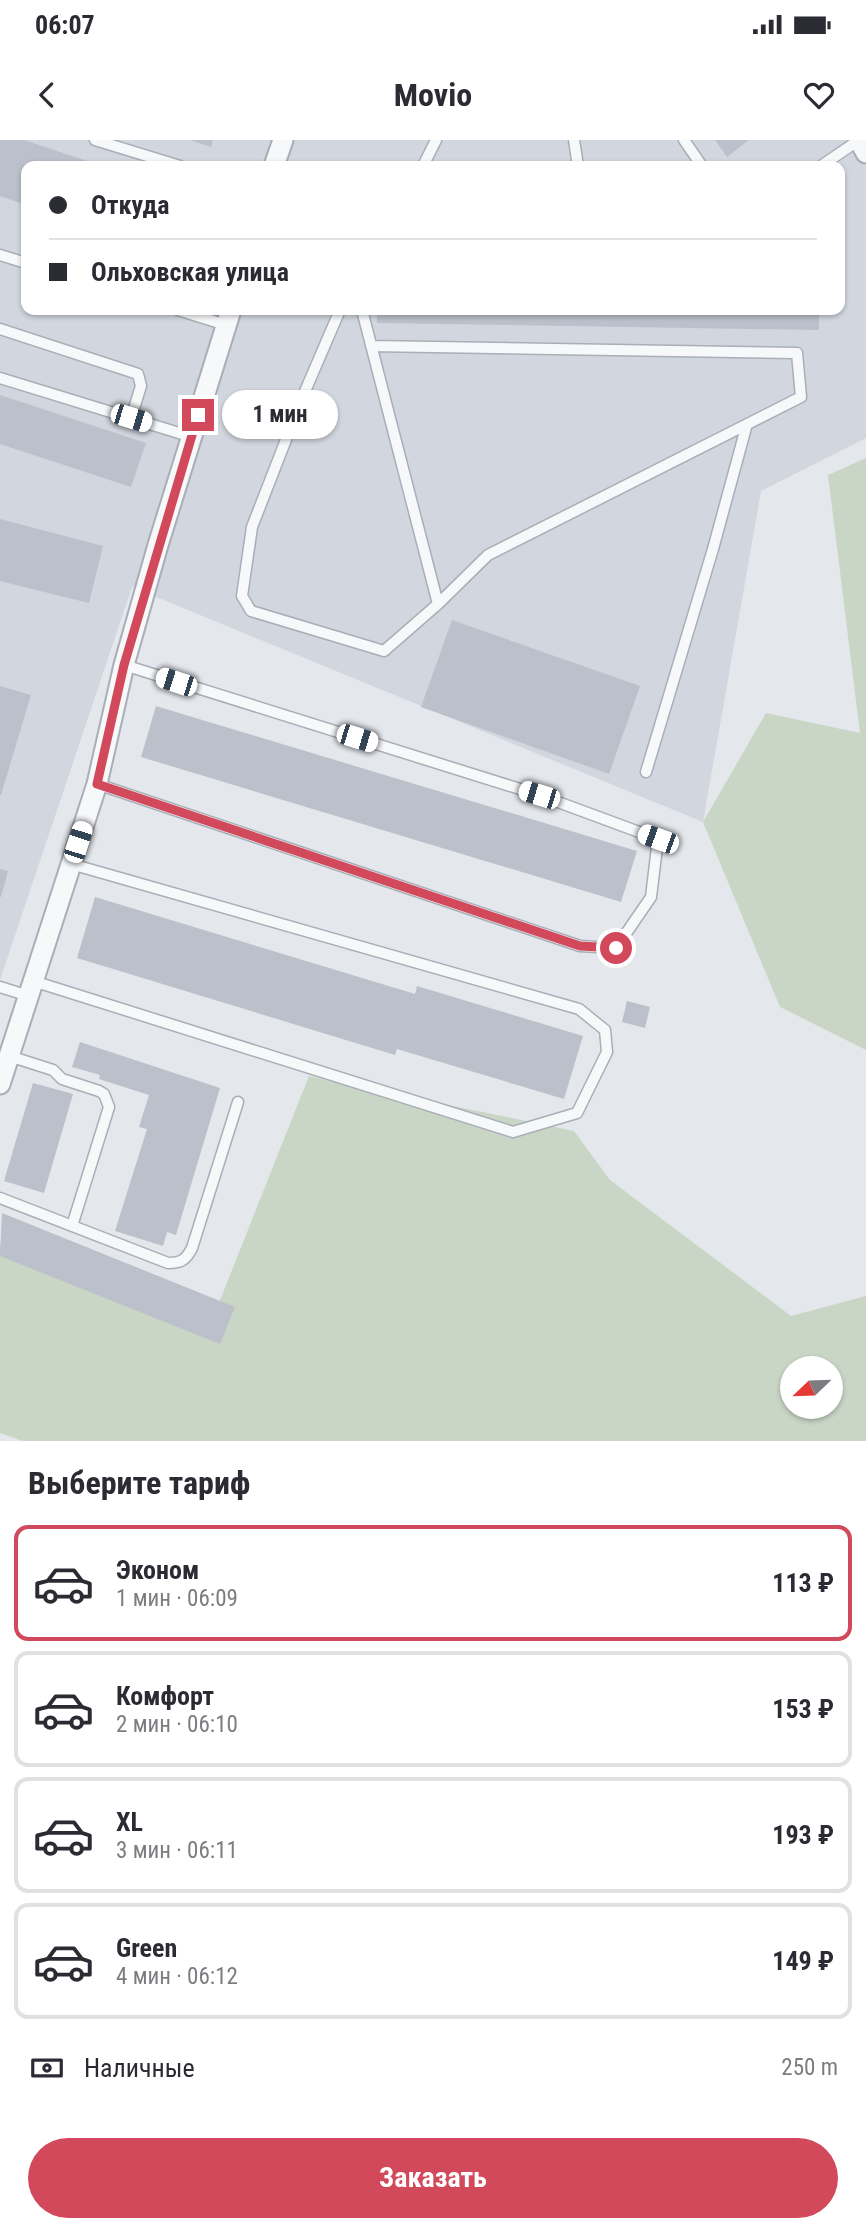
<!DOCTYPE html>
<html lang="ru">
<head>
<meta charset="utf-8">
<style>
	body { margin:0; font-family:"Roboto Condensed",sans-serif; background:#f7f7f7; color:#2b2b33; height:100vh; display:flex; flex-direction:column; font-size:26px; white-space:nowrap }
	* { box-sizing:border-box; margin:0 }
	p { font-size:23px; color:#7c7c81 }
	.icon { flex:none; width:38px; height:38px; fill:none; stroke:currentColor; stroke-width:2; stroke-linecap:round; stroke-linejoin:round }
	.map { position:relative; height:1301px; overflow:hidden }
	.sheet { display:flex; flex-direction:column; background:#fff; flex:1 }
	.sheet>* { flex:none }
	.guide { position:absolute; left:21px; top:21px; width:824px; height:154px; border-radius:14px; box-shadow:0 2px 5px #0004; display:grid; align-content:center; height:154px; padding:0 28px; background:#fff }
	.needle { width:46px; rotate:247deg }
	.buttons { position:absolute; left:780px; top:1216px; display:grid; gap:14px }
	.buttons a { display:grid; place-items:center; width:63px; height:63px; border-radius:50%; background:#fff; box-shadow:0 2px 5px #0004; font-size:35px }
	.end { position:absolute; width:32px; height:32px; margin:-16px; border:9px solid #d1495b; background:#fff; box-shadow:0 0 0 4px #fff }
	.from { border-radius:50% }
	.bubble { position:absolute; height:49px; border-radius:24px; background:#fff; box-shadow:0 2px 5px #0004; font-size:23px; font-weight:700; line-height:49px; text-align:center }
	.car { position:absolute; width:21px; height:42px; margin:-21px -10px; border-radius:9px; box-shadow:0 0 5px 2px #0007; background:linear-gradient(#fff 24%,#345 0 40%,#fff 0 76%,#345 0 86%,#fff 0) }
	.guide b { display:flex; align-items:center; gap:24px; height:66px; font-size:26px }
	.guide b+b { border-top:2px solid #e1e1e2 }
	.guide i { width:18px; height:18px; background:#2b2b33 }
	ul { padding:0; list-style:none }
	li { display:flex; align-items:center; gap:21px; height:116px; margin:0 14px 10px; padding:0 14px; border:4px solid #e1e1e2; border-radius:14px }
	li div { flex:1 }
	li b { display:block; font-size:26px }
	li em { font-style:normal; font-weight:700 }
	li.selected { border-color:#d1495b }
	li>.icon { width:63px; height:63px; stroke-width:1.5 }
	h2 { padding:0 28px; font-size:32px; line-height:84px }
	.pay { display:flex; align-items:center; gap:18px; height:77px; padding:0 28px; font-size:26px }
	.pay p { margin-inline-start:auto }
	.action { display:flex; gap:14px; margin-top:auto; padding:14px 28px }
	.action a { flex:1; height:80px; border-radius:42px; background:#d1495b; color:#fff; font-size:28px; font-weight:700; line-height:80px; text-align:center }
	.status { display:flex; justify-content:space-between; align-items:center; height:49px; padding:0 35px; background:#fff; direction:ltr }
	.status svg { height:19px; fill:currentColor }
	header { display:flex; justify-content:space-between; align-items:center; height:91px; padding:0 28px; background:#fff; font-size:32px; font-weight:700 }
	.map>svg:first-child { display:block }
	.built { fill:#d2d6de; fill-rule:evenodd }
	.green { fill:#c9d6c5; fill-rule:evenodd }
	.building { fill:#bbc0ca }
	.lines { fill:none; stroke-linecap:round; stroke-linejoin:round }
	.service-casing { stroke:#a9aeb7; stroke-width:13 }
	.minor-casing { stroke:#a9aeb7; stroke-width:23 }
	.service { stroke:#f7f8fa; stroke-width:10 }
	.minor { stroke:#f7f8fa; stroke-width:19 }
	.route { stroke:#d1495b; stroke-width:9 }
</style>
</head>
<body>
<div class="status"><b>06:07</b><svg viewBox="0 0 49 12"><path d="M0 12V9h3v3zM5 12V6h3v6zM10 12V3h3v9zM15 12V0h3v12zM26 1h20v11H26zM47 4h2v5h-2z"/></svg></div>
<header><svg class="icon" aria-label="back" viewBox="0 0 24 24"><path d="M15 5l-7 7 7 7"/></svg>Movio<svg class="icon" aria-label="heart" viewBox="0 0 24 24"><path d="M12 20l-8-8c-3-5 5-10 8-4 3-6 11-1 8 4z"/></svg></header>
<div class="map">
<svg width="866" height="1301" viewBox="0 0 866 1301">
	<rect width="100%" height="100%" fill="#e4e7ec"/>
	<path class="built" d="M0,0H863L866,7V298L761,351L703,682L132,447L0,840ZM26,26H840V170H26Z"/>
	<path class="green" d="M866,318V910L780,867L703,682L766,573L860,593L828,335Z
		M309,936L574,991L610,1040L791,1176L866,1156V1301H23L0,1293V1103L211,1183ZM793,1228H831V1267H793Z"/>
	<path class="building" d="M0,0H24L102,26H26V65L0,56Z
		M190,0H213L211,7Z
		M715,0H749L727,17Z
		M304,170H325L323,175Z
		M377,170H819V190L377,183Z
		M0,255L146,303L131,347L0,304Z
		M0,379L103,406L89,463L0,441Z
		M452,480L640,546L609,634L421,567Z
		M0,546L31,555L1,655H0Z
		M156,566L637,711L621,762L141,617Z
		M0,729L8,731L1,757H0Z
		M95,757L415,854L417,846L583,896L564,959L397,909L395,915L77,818Z
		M627,861L650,867L645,888L622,882Z
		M80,902L220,948L176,1095L167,1092L163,1106L115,1091L147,989L139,987L149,955L99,939L100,935L72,927Z
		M33,943L73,954L44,1053L4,1041Z
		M2,1073L235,1167L220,1204L0,1116Z"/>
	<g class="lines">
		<g class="service-casing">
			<path id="service" d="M95,0L180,26
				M574,0L578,26
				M684,0L702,26
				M423,26L436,0
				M821,26L859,0
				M0,115L26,123
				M178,170L226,185
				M340,170L303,256L252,387L242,456L251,471L384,511L438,464L362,170
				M0,189L138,234L141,246L131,278
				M371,206L797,213L801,257L488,415L438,464
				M0,238L192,297
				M646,632L713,409L747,284
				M97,644L580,806L616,808L651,757L658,699L539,655L124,525
				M33,841L513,992L577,973L607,912L605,890L579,869L71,724
				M0,847L29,856
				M9,916L53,930L62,939L99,951L104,954L109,967L72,1086
				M0,1058L168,1123C181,1123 186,1120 192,1108L238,962"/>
		</g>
		<g class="minor-casing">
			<path id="minor" d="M859,0L866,13
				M274,26L283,0
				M0,944L97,644L124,525L158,405L231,170"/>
		</g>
		<use href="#service" class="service"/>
		<use href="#minor" class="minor"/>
	</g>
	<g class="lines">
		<path class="route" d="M198,275L124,525L97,644L580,806L616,808"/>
	</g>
</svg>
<div class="buttons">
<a><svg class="needle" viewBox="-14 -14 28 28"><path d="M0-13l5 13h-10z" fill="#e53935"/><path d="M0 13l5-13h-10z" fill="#7c7c81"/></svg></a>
</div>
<i class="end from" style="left:616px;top:808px"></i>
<i class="end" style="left:198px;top:275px"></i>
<div class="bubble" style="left:222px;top:250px;width:116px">1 мин</div>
<i class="car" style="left:131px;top:278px;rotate:107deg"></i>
<i class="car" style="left:176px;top:542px;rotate:288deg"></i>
<i class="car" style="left:357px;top:598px;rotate:107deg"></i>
<i class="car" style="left:539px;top:655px;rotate:287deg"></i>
<i class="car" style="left:658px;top:699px;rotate:290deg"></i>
<i class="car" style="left:78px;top:702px;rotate:18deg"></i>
<div class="guide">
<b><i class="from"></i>Откуда</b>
<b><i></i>Ольховская улица</b>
</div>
</div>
<section class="sheet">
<h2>Выберите тариф</h2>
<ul>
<li class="selected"><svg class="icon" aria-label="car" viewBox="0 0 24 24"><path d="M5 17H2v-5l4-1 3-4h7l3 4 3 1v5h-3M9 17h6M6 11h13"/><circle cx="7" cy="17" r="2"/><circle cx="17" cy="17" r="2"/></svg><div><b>Эконом</b><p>1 мин · 06:09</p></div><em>113 ₽</em></li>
<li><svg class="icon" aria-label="car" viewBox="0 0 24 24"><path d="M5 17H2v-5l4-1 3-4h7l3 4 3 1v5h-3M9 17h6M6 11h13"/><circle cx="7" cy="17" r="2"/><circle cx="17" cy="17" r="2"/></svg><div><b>Комфорт</b><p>2 мин · 06:10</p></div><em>153 ₽</em></li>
<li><svg class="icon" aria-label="car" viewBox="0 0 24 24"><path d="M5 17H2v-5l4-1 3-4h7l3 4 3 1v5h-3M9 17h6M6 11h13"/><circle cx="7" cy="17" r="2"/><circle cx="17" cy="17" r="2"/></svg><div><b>XL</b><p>3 мин · 06:11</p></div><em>193 ₽</em></li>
<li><svg class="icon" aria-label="car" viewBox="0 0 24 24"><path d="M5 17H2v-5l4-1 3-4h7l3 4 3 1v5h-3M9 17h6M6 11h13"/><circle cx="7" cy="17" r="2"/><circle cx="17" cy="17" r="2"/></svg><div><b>Green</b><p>4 мин · 06:12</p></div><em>149 ₽</em></li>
</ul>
<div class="pay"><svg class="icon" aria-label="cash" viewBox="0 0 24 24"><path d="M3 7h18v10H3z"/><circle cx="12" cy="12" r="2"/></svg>Наличные<p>250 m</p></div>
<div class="action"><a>Заказать</a></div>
</section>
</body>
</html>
